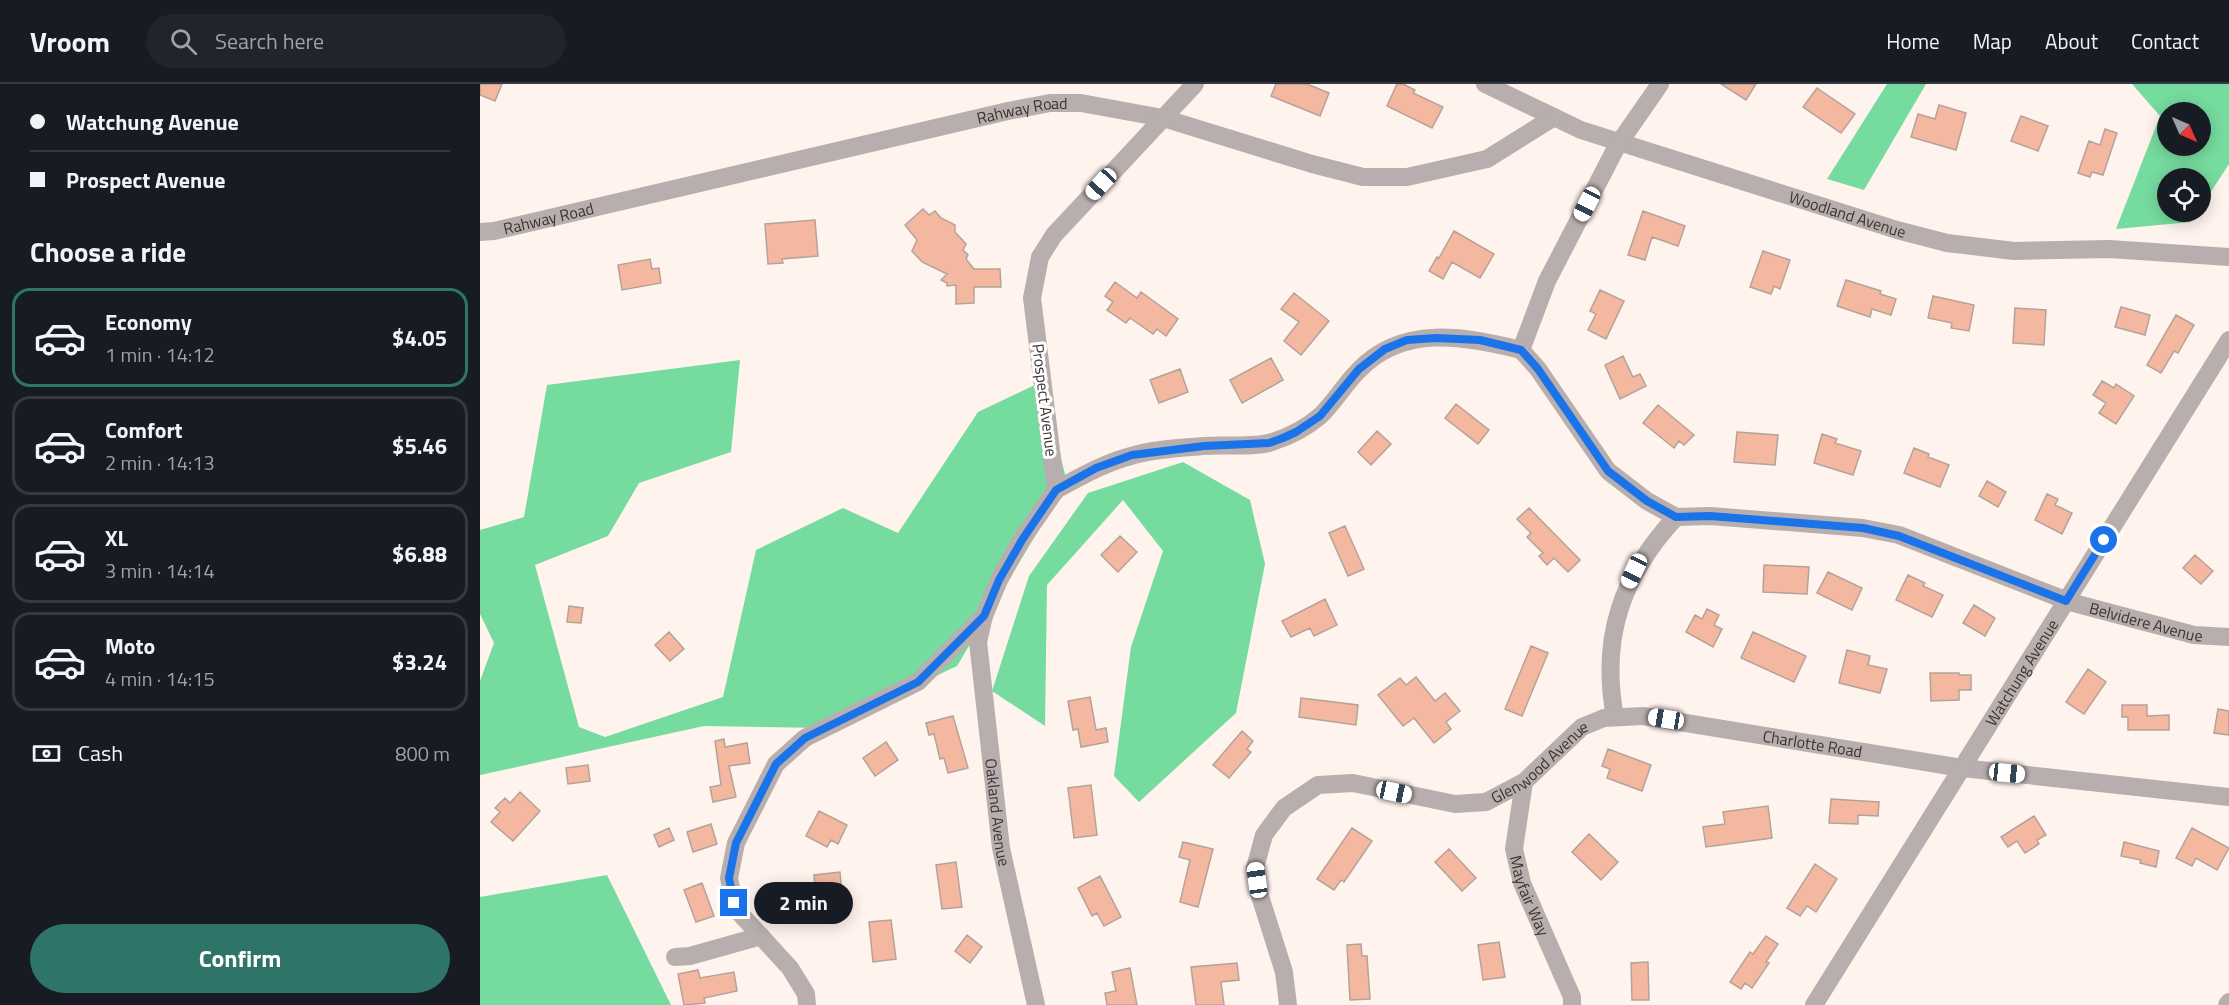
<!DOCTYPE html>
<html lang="en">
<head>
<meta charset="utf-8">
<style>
	body { margin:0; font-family:"Titillium Web",sans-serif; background:#20242c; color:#f1f3f6; height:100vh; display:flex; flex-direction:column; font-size:22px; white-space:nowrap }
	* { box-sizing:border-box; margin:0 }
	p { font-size:20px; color:#9ea1a6 }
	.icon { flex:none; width:33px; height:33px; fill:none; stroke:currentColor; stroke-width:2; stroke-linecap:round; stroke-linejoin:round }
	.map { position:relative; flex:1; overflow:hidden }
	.panel { display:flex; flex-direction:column; background:#171b24; width:480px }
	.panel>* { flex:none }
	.banner { display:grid; align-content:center; height:132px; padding:0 30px; background:#171b24 }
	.needle { width:39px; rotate:135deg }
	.fabs { position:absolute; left:1677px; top:18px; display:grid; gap:12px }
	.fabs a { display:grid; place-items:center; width:54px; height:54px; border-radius:50%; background:#171b24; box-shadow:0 3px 15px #0003; font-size:30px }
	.end { position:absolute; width:27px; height:27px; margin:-14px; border:8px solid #1a73e8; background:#fff; box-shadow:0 0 0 3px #fff }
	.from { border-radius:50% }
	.bubble { position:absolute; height:42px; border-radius:21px; background:#171b24; box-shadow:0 3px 15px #0003; font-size:20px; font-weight:700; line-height:42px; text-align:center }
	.car { position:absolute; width:18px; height:36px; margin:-18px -9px; border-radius:8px; box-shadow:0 0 4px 2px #0007; background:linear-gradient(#fff 24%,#345 0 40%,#fff 0 76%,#345 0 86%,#fff 0) }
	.banner b { display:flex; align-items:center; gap:21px; height:57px; font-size:22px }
	.banner b+b { border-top:2px solid #363941 }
	.banner i { width:15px; height:15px; background:#f1f3f6 }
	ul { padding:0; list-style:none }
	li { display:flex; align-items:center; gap:18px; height:99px; margin:0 12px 9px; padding:0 18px; border:3px solid #363941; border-radius:18px }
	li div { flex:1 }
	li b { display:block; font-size:22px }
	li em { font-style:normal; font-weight:700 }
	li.selected { border-color:#2e7468 }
	li>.icon { width:54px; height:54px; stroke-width:1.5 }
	h2 { padding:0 30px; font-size:27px; line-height:72px }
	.pay { display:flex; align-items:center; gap:15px; height:66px; padding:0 30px; font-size:22px }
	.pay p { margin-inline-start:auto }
	.button { display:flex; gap:12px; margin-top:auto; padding:12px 30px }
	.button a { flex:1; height:69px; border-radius:36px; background:#2e7468; color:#fff; font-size:24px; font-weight:700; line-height:69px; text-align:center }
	header { display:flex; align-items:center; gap:36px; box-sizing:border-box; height:84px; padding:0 30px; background:#171b24; border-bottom:2px solid #363941 }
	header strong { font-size:28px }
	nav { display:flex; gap:33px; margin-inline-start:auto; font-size:21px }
	.search { width:420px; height:54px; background:#20242c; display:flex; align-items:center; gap:15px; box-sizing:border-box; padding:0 21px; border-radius:33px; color:#9ea1a6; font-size:22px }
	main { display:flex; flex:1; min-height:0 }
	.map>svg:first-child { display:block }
	.forest { fill:#76db9f; fill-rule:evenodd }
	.building { fill:#f3b89f; stroke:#b5a29a; stroke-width:1.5 }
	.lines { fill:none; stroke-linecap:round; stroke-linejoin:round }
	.minor { stroke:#b8aead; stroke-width:18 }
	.route { stroke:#1a73e8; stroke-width:8 }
	.labels { text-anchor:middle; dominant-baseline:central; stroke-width:6; stroke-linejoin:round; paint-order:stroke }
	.street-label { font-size:16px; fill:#3b3431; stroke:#fff }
</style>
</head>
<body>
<header>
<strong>Vroom</strong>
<div class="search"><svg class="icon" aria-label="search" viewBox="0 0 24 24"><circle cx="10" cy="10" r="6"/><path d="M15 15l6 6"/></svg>Search here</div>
<nav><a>Home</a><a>Map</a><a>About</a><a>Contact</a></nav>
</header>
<main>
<section class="panel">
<div class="banner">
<b><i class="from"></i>Watchung Avenue</b>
<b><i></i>Prospect Avenue</b>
</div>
<h2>Choose a ride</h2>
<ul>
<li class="selected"><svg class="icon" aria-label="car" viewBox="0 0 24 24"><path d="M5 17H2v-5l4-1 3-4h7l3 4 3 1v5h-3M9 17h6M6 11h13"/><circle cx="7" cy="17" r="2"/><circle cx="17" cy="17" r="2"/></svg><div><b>Economy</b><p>1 min · 14:12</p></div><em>$4.05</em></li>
<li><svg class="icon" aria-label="car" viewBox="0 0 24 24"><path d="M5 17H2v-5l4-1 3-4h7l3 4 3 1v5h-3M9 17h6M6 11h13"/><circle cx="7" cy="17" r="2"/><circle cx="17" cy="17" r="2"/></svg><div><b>Comfort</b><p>2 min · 14:13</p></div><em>$5.46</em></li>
<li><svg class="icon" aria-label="car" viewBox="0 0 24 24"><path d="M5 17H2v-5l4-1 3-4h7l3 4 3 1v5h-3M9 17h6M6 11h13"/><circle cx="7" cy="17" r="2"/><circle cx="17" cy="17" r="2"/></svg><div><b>XL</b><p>3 min · 14:14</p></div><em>$6.88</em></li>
<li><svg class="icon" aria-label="car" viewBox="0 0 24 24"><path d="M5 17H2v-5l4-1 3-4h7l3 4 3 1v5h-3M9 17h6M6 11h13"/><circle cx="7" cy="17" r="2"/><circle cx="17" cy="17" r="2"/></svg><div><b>Moto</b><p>4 min · 14:15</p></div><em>$3.24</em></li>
</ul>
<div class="pay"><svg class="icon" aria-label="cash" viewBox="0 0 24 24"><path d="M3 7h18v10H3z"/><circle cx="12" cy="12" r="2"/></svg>Cash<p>800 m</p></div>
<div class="button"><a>Confirm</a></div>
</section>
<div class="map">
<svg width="1749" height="921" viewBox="0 0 1749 921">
	<rect width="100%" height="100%" fill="#fff3ee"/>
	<path class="forest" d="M1407,0H1446L1384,106L1347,95Z
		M1652,0H1749V80L1721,123L1720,94H1688V128H1718L1711,138L1636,145L1680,32ZM1720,28V62H1688V28Z
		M260,276L251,368L159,399L128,452L55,481L99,643L125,653L243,613L276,466L363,424L418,449L498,328L563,297L587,399L477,582L345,644L224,642L0,691V597L14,559L0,530V446L44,433L67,301Z
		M703,378L770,416L785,480L756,629L659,718L634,692L651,563L683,467L643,416L567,501L565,642L512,607L549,492L608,409Z
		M127,791L191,921H0V813Z"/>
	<path class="building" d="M0,0H22L15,17L0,11Z
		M796,0H827L849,9L840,32L791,12Z
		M917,0H923L935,6L933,9L963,23L952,44L907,22Z
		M1241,0H1276L1266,16Z
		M1337,4L1375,30L1361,49L1323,23Z
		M1459,21L1486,29L1476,66L1431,53L1438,30L1455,35Z
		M1541,32L1568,42L1558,67L1531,57Z
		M1625,45L1637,49L1623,91L1612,88L1610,93L1598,89L1609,57L1620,61Z
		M443,125L449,131L455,127L461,134L475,141V148L486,160L483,166L488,171L486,175L494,185H520L521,203H494V219L476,220V201L467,202V199L461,196L467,190L442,178L432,167L437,156L425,141Z
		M1163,127L1205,142L1198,162L1172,153L1165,176L1148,171Z
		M335,136L338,172L302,175L303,179L288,180L285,140Z
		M974,147L1014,170L1000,194L972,178L963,195L949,187L957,173L959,174Z
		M1283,167L1310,176L1300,205L1294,202L1291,210L1270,203Z
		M170,175L172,185L179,184L181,199L142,206L138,181Z
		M1366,196L1401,207L1400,210L1416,215L1411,231L1392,225L1390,233L1357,222Z
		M635,198L657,214L661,208L698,235L686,252L677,245L673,250L650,234L646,239L627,226L633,218L625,212Z
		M1120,206L1144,217L1126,255L1108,246L1116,230L1110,227Z
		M814,209L849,237L821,271L804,257L819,238L801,225Z
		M1453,212L1494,221L1489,247L1471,244L1472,239L1448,234Z
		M1641,223L1670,231L1665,251L1635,243Z
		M1535,224L1566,226L1564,261L1533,259Z
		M1696,231L1714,241L1698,269L1694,267L1681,289L1667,281Z
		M1143,272L1153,293L1160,290L1166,302L1140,315L1125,281Z
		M791,274L803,296L762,319L750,296Z
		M700,285L708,308L679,319L670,296Z
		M1622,297L1634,304L1636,300L1654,312L1636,340L1619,329L1626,319L1613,311Z
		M976,320L1009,346L998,360L965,334Z
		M1178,321L1214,351L1204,361L1199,357L1194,364L1163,339Z
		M897,347L911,360L891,381L878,368Z
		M1257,348L1298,351L1295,381L1254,378Z
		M1342,350L1357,355L1355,359L1381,367L1373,391L1334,379Z
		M1434,364L1449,370L1448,373L1469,381L1460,403L1424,389Z
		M1507,397L1526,408L1518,423L1499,412Z
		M1567,410L1578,415L1575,421L1592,429L1582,450L1555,436Z
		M1049,424L1100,476L1088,488L1074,474L1067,481L1059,472L1063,469L1047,453L1051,449L1037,435Z
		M865,442L884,485L868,492L849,449Z
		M640,452L657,468L638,488L621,471Z
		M1715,471L1733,487L1721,500L1703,484Z
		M1284,481L1329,483L1327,510L1283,508Z
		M1348,488L1382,504L1372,526L1337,509Z
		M1428,491L1445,499L1443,502L1463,511L1452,533L1416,516Z
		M845,515L857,541L834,552L830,544L811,553L802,537Z
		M1494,521L1515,534L1505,552L1483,539Z
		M89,522L103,524L101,539L87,538Z
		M1227,525L1239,531L1234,541L1242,545L1233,563L1206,548L1215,531L1222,535Z
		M189,548L204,565L190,577L175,561Z
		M1273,548L1326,572L1314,598L1261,574Z
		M1051,562L1068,569L1042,632L1025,625Z
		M1367,566L1390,572L1388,581L1407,585L1400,609L1359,599Z
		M1608,585L1626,598L1604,630L1586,618Z
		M1450,589H1479V591H1491V606H1479V616L1451,617Z
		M936,593L955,617L965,609L980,627L966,638L971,645L954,659L934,634L923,642L898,611L920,594L926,601Z
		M610,613L616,646L626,644L628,658L601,663L598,645L593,646L588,617Z
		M821,614L878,621L876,641L819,633Z
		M1642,621H1667V632L1689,631V646H1648V633H1642Z
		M1738,625L1749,627V651L1734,649Z
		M473,632L488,684L468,689L464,674L460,675L454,650L449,651L446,639Z
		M762,647L773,657L767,665L771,668L749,694L733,681Z
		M244,655L245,663L267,659L270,679L249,682L256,713L233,718L230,703L241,701L235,657Z
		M406,658L418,676L395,692L383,674Z
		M1128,665L1171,681L1162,707L1127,694L1130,685L1122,682Z
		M108,681L110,697L88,700L86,684Z
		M611,701L617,751L594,754L588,704Z
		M40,708L60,727L33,757L11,738L20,728L15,724L25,714L30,719Z
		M1351,715L1399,718L1398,732L1378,731V740L1349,739Z
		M1288,722L1292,754L1226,763L1223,743L1245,740L1243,728Z
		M339,727L367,741L358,760L351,756L347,763L326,752Z
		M1554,732L1566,751L1557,756L1559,760L1545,769L1537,757L1528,763L1521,753Z
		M231,740L237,760L213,768L207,748Z
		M189,744L194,756L179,763L174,751Z
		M872,744L892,757L864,798L861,796L854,806L837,795Z
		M1712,744L1749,764L1737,786L1716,774L1712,782L1696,774Z
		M1109,750L1138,778L1121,796L1092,768Z
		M703,758L733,765L718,823L700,818L710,776L699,773Z
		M1644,758L1679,767L1676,783L1660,779L1661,776L1641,772Z
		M969,765L996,794L982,807L955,778Z
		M476,778L482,823L462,825L456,781Z
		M1335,780L1357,795L1336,828L1327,822L1320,832L1307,824Z
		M360,788L362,811L336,813L334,791Z
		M620,792L641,833L624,842L617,829L612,832L598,804Z
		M222,799L234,832L216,838L204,806Z
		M411,836L416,875L393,878L389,838Z
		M487,851L502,863L490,879L475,867Z
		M1286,852L1298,860L1286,878L1289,879L1272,904L1265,899L1261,905L1250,898L1270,868L1273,870Z
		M1019,858L1025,893L1003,896L998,861Z
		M881,860L882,872H887L890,915L870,916L867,861Z
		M1168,878L1169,916H1152L1151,879Z
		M757,879L759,896L741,898L744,921H716L711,883Z
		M650,884L657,921H627L625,909L636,907L632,888Z
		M218,886L220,894L254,888L257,907L224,914L225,919L204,921L198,890Z"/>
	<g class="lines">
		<g class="minor">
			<path id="s1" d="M1005,0L1101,46L1417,146L1467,159L1534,167L1629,165L1749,173"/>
			<path id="s2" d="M0,148L14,147L528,27L570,19H601L683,34L832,80L883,93H927L1007,75L1074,33"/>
			<path id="s3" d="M1041,266L1058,285L1128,387L1167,417L1196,433L1230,432L1383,444L1419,451L1590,518L1714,551L1749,553"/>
			<path d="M1041,266L1067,197L1137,62L1180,0"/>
			<path d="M576,406C600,393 624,379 651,372C673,365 700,364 723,362C742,360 775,364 792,358C808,353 826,344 840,332C854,319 864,301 878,287C922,240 985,252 1041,266"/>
			<path id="s4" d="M504,532L498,558L521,764L556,921"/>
			<path d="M1135,633C1120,554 1142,491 1196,433"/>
			<path id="s5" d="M1044,698L1034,765L1042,799L1092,913V921"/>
			<path d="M195,873L210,872L281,852"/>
			<path d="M327,921L326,910L310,884L255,824L249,794L256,759L296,680L325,654L438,598L504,532L519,496L542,455L576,406L552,214L560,173L574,151L715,0"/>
			<path id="s6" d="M808,921L804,888L779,809L775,784L784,751L804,724L838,701L873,699L975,720L1006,718L1044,698L1102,643L1124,634L1163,632L1482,684L1749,713"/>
			<path id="s7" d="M1334,921L1749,256"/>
			<path d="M1747,921L1749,918"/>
		</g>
	</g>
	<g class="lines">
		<path class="route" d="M254,819L249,794L256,759L296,680L325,654L438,598L504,532L519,496L542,456L576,406L616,384L652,371L724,362L789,359L803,354L816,348L840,332L879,285L905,265L927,256L956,254L1000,256L1041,266L1058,285L1128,387L1167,417L1196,433L1230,432L1383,444L1419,452L1586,517L1624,456"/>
	</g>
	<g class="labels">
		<g class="street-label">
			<text stroke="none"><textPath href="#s2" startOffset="556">Rahway Road</textPath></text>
			<text stroke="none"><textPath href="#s1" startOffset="386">Woodland Avenue</textPath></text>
			<text stroke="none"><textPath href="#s2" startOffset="70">Rahway Road</textPath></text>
			<text transform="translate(565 316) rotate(83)">Prospect Avenue</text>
			<text stroke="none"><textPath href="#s3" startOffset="718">Belvidere Avenue</textPath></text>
			<text stroke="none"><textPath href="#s7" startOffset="392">Watchung Avenue</textPath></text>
			<text stroke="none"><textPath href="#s6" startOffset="778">Charlotte Road</textPath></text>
			<text stroke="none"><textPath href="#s6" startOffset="488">Glenwood Avenue</textPath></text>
			<text stroke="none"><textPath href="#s4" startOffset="198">Oakland Avenue</textPath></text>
			<text stroke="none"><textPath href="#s5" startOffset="117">Mayfair Way</textPath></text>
		</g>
	</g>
</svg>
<div class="fabs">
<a><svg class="needle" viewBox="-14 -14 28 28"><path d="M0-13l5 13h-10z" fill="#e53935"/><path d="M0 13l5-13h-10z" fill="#9ea1a6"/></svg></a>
<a><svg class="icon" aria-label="locate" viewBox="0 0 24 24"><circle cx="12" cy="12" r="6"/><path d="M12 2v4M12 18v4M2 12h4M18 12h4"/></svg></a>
</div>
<i class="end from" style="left:1624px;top:456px"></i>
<i class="end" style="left:254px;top:819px"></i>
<div class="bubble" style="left:274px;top:798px;width:99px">2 min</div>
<i class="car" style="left:621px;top:100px;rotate:223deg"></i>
<i class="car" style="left:1107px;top:120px;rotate:207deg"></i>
<i class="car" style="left:1154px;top:487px;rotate:205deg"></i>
<i class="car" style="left:1186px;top:635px;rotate:279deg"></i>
<i class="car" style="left:1527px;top:689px;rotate:96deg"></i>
<i class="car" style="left:914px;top:708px;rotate:102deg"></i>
<i class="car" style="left:777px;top:796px;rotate:352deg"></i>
</div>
</main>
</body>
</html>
